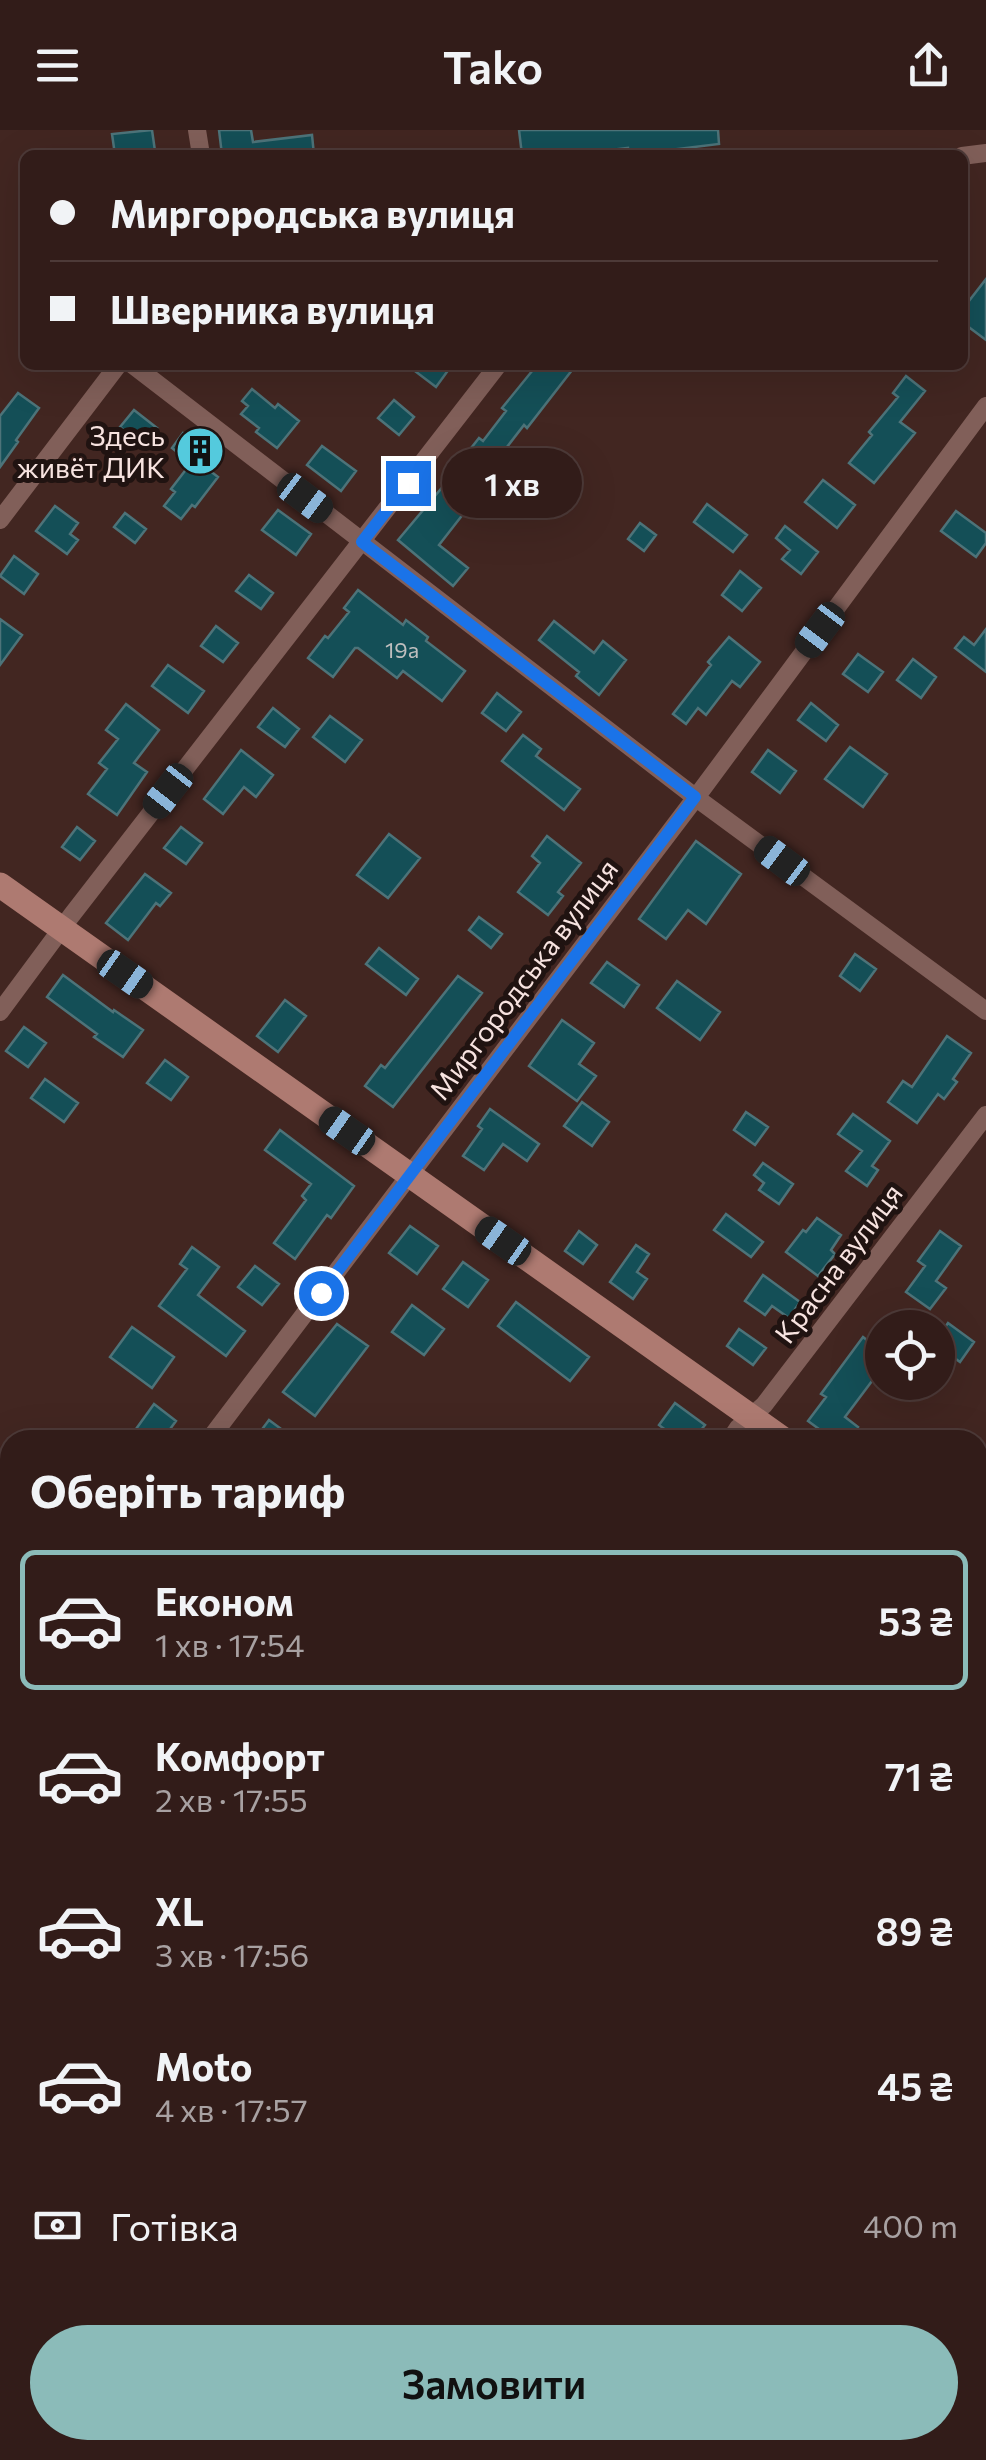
<!DOCTYPE html>
<html lang="uk">
<head>
<meta charset="utf-8">
<style>
	body { margin:0; font-family:Commissioner,sans-serif; background:#3d2926; color:#f1f3f6; height:100vh; display:flex; flex-direction:column; font-size:38px; white-space:nowrap }
	* { box-sizing:border-box; margin:0 }
	p { font-size:32px; color:#a8a1a2 }
	.icon { flex:none; width:55px; height:55px; fill:none; stroke:currentColor; stroke-width:2; stroke-linecap:round; stroke-linejoin:round }
	.map { position:relative; flex:1; overflow:hidden }
	.details { position:absolute; left:0px; top:1300px; width:988px; height:1030px; display:flex; flex-direction:column; background:#321c19; border-radius:30px 30px 0 0; box-shadow:0 10px 40px #0002,0 0 0 2px #4d3a38 }
	.details>* { flex:none }
	.banner { position:absolute; left:20px; top:20px; width:948px; height:220px; border-radius:15px; box-shadow:0 10px 40px #0002,0 0 0 2px #4d3a38; display:grid; align-content:center; height:220px; padding:0 30px; background:#321c19 }
	.controls { position:absolute; left:865px; top:1180px; display:grid; gap:20px }
	.controls a { display:grid; place-items:center; width:90px; height:90px; border-radius:50%; background:#321c19; box-shadow:0 10px 40px #0002,0 0 0 2px #4d3a38; font-size:50px }
	.end { position:absolute; width:45px; height:45px; margin:-22px; border:12px solid #1a73e8; background:#fff; box-shadow:0 0 0 5px #fff }
	.from { border-radius:50% }
	.bubble { position:absolute; height:70px; border-radius:35px; background:#321c19; box-shadow:0 10px 40px #0002,0 0 0 2px #4d3a38; font-size:32px; font-weight:600; line-height:70px; text-align:center }
	.car { position:absolute; width:30px; height:60px; margin:-30px -15px; border-radius:12px; box-shadow:0 0 8px 2px #0007; background:linear-gradient(#222 24%,#8ab4d8 0 40%,#222 0 76%,#8ab4d8 0 86%,#222 0) }
	.banner b { display:flex; align-items:center; gap:35px; height:95px; font-size:38px }
	.banner b+b { border-top:2px solid #4d3a38 }
	.banner i { width:25px; height:25px; background:#f1f3f6 }
	ul { padding:0; list-style:none }
	li { display:flex; align-items:center; gap:30px; height:140px; margin:0 20px 15px; padding:0 10px; border:5px solid transparent; border-radius:15px }
	li div { flex:1 }
	li b { display:block; font-size:38px }
	li em { font-style:normal; font-weight:600 }
	li.active { border-color:#8bbbb9 }
	li>.icon { width:90px; height:90px; stroke-width:1.5 }
	h2 { padding:0 30px; font-size:45px; line-height:120px }
	.pay { display:flex; align-items:center; gap:25px; height:110px; padding:0 30px; font-size:38px }
	.pay p { margin-inline-start:auto }
	.cta { display:flex; gap:20px; margin-top:auto; padding:20px 30px }
	.cta a { flex:1; height:115px; border-radius:60px; background:#8bbbb9; color:#111; font-size:40px; font-weight:600; line-height:115px; text-align:center }
	header { display:flex; justify-content:space-between; align-items:center; height:130px; padding:0 30px; background:#321c19; font-size:45px; font-weight:600 }
	.map>svg:first-child { display:block }
	.building { fill:#144f57; stroke:#4d7379; stroke-width:2.5 }
	.lines { fill:none; stroke-linecap:round; stroke-linejoin:round }
	.street { stroke:#815f59; stroke-width:18 }
	.secondary { stroke:#ae7a71; stroke-width:25 }
	.route { stroke:#1a73e8; stroke-width:12 }
	.labels { text-anchor:middle; dominant-baseline:central; stroke-width:10; stroke-linejoin:round; paint-order:stroke }
	.number-label { font-size:22px; fill:#bebebe }
	.poi-label { font-size:28px; fill:#f7e3e0; stroke:#201311; text-anchor:end }
	.street-label { font-size:28px; fill:#f7e3e0; stroke:#201311 }
</style>
</head>
<body>
<header><svg class="icon" aria-label="menu" viewBox="0 0 24 24"><path d="M4 6h16M4 12h16M4 18h16"/></svg>Tako<svg class="icon" aria-label="share" viewBox="0 0 24 24"><path d="M12 15V3M7 8l5-5 5 5M5 13v7h14v-7"/></svg></header>
<div class="map">
<svg width="986" height="2330" viewBox="0 0 986 2330">
	<rect width="100%" height="100%" fill="#422621"/>
	<path class="building" d="M152,0L155,21L115,25L112,4Z
		M219,0H251L253,12L312,5L314,25H222Z
		M519,0H718L719,14L629,25L628,18L569,25H522Z
		M986,149V210L962,192V180Z
		M407,235H452L436,257Z
		M537,235H576L527,298L524,295L486,344L464,327L479,308L483,311L506,281L502,278Z
		M906,246L925,261L900,292L915,303L874,353L849,333L872,305L869,302L898,267L893,263Z
		M252,259L275,278L278,274L299,291L277,318L256,302L259,298L241,284L248,276L242,271Z
		M18,263L39,278L16,310L18,312L0,337V286Z
		M394,270L414,287L399,305L378,288Z
		M134,280L157,298L143,316L120,297Z
		M183,303L204,320L196,330L218,347L195,377L192,375L181,389L164,376L175,362L171,359L191,333L172,318Z
		M322,316L356,341L341,361L307,335Z
		M823,350L855,375L837,398L805,372Z
		M445,354L471,374L439,415L468,438L453,456L398,410Z
		M707,374L747,405L733,422L694,392Z
		M55,376L78,393L70,404L78,410L67,424L36,401Z
		M278,380L311,404L296,425L262,400Z
		M956,381L986,403V413L976,427L941,401Z
		M125,383L146,399L135,413L114,397Z
		M640,393L656,405L644,421L628,409Z
		M785,396L818,422L801,444L782,429L790,420L776,408Z
		M14,426L38,444L24,464L0,446Z
		M740,441L761,458L742,481L722,465Z
		M249,445L273,463L261,479L236,461Z
		M358,460L403,495L406,490L428,507L426,511L465,541L442,571L403,541L397,548L358,518H355L333,547L308,528L325,506L328,508L349,482L344,478Z
		M0,489L22,505L0,535Z
		M554,491L594,523L603,511L626,530L599,565L576,546L579,542L539,510Z
		M216,496L238,513L223,532L201,516Z
		M986,499V542L955,518L964,507L974,515Z
		M729,507L760,532L740,557L732,551L706,585L698,578L686,594L673,584L711,535L708,532Z
		M858,524L883,542L868,562L843,544Z
		M913,529L936,547L921,568L897,550Z
		M168,535L204,561L188,583L152,556Z
		M497,563L521,582L506,601L482,583Z
		M811,573L838,595L826,611L798,590Z
		M126,574L159,600L134,633L147,642L117,685L88,664L107,639L99,633L118,609L106,600Z
		M273,578L299,599L285,617L258,597Z
		M330,586L362,610L345,632L313,607Z
		M523,605L541,619L536,626L580,659L564,680L502,631Z
		M850,617L887,644L863,677L825,649Z
		M241,620L273,645L256,667L244,657L223,684L204,669Z
		M768,620L796,641L780,663L752,642Z
		M77,697L95,711L80,730L62,717Z
		M181,697L202,713L186,734L164,718Z
		M389,704L420,728L388,768L357,745Z
		M547,706L581,733L558,762L563,766L548,785L518,762L540,733L532,726Z
		M696,711L741,744L706,794L688,780L666,809L639,789Z
		M145,744L171,763L160,776L156,773L128,810L106,793Z
		M479,787L502,804L491,818L469,800Z
		M379,818L418,849L406,865L366,834Z
		M855,824L876,839L860,861L840,846Z
		M607,832L639,855L624,877L591,853Z
		M63,845L113,882L114,880L143,900L123,927L94,907L97,904L47,867Z
		M458,846L482,863L393,977L365,956L381,935L385,938Z
		M677,851L720,882L700,910L657,878Z
		M285,870L306,886L278,922L257,906Z
		M562,890L594,913L579,934L596,946L577,971L529,936Z
		M24,897L46,913L28,937L6,921Z
		M947,906L971,923L953,949L957,952L944,969L938,964L917,993L888,972L903,951L912,957Z
		M165,930L188,947L171,970L147,953Z
		M45,949L78,973L64,992L31,968Z
		M582,972L609,992L592,1016L564,996Z
		M490,979L539,1014L527,1031L503,1014L484,1040L463,1026L482,999L478,996Z
		M746,982L768,997L755,1015L734,1000Z
		M853,984L890,1011L872,1036L878,1040L867,1056L846,1041L862,1021L838,1004Z
		M280,1000L354,1056L331,1088L327,1085L295,1129L274,1113L306,1070L302,1066L311,1054L265,1020Z
		M763,1033L793,1054L779,1074L759,1060L764,1053L754,1045Z
		M726,1084L763,1112L751,1127L714,1100Z
		M817,1088L841,1105L831,1120L835,1124L818,1146L786,1122L803,1100L806,1102Z
		M410,1096L438,1116L417,1144L389,1123Z
		M579,1101L597,1115L583,1134L565,1121Z
		M940,1101L961,1116L936,1151L946,1158L930,1179L906,1162L925,1136L918,1131Z
		M636,1115L649,1124L637,1142L647,1149L633,1169L610,1152Z
		M192,1117L219,1137L198,1165L245,1201L226,1226L159,1176L187,1139L180,1134Z
		M463,1132L488,1150L468,1177L443,1159Z
		M255,1136L279,1154L262,1175L238,1157Z
		M763,1145L800,1172L789,1188L772,1176L765,1185L745,1171Z
		M516,1172L589,1227L570,1251L498,1196Z
		M412,1175L444,1199L424,1225L392,1202Z
		M948,1193L974,1212L960,1232L938,1216V1207Z
		M337,1194L368,1216L315,1286L283,1262Z
		M132,1197L174,1227L152,1258L110,1227Z
		M739,1199L766,1218L753,1235L727,1216Z
		M863,1207L882,1222V1252L875,1247L845,1287L858,1297L849,1310H834L808,1291L826,1267L821,1264Z
		M675,1273L705,1295L693,1310H679L659,1295Z
		M154,1274L176,1291L162,1310H151L136,1299Z
		M269,1290L296,1310H254Z"/>
	<g class="lines">
		<path class="street" d="M197,0L201,25
			M962,26L986,23
			M133,235L695,667L986,881
			M0,390L118,235
			M0,882L71,786L498,235
			M209,1310L703,658L986,276
			M730,1310L738,1298L764,1275L986,985
			M0,1584L10,1571
			M0,1617L10,1624
			M978,1721L986,1709
			M978,2272L986,2278
			M0,2317L10,2303
			M531,2330L538,2320"/>
		<path class="secondary" d="M0,755L784,1310
			M978,1447L986,1453"/>
	</g>
	<g class="lines">
		<path class="route" d="M321,1163L695,667L362,412L408,353"/>
	</g>
	<defs>
		<g id="building-disc" transform="scale(2.5)"><circle r="9.5" fill="#54cadd" stroke="#201311"/><path d="M-4-6H4V6H1V3H-1V6H-4ZM-2.5-4.3h1.7v1.8h-1.7ZM.8-4.3h1.7v1.8H.8ZM-2.5-1h1.7V.8h-1.7ZM.8-1h1.7V.8H.8Z" fill="#111"/></g>
	</defs>
	<g fill-rule="evenodd">
		<use href="#building-disc" x="200" y="321"/>
	</g>
	<g class="labels">
		<g class="number-label">
			<text x="402" y="519">19а</text>
		</g>
		<g class="poi-label">
			<text x="165" y="305">Здесь<tspan x="165" dy="32">живёт ДИК</tspan></text>
		</g>
		<g class="street-label">
			<text transform="translate(523 849) rotate(-53)">Миргородська вулиця</text>
			<text transform="translate(838 1133) rotate(-53)">Красна вулиця</text>
		</g>
	</g>
</svg>
<div class="controls">
<a><svg class="icon" aria-label="locate" viewBox="0 0 24 24"><circle cx="12" cy="12" r="6"/><path d="M12 2v4M12 18v4M2 12h4M18 12h4"/></svg></a>
</div>
<i class="end from" style="left:321px;top:1163px"></i>
<i class="end" style="left:408px;top:353px"></i>
<div class="bubble" style="left:442px;top:318px;width:140px">1 хв</div>
<i class="car" style="left:305px;top:368px;rotate:127deg"></i>
<i class="car" style="left:820px;top:500px;rotate:217deg"></i>
<i class="car" style="left:168px;top:661px;rotate:218deg"></i>
<i class="car" style="left:782px;top:731px;rotate:307deg"></i>
<i class="car" style="left:125px;top:844px;rotate:125deg"></i>
<i class="car" style="left:347px;top:1001px;rotate:305deg"></i>
<i class="car" style="left:503px;top:1111px;rotate:305deg"></i>
<div class="banner">
<b><i class="from"></i>Миргородська вулиця</b>
<b><i></i>Шверника вулиця</b>
</div>
<section class="details">
<h2>Оберіть тариф</h2>
<ul>
<li class="active"><svg class="icon" aria-label="car" viewBox="0 0 24 24"><path d="M5 17H2v-5l4-1 3-4h7l3 4 3 1v5h-3M9 17h6M6 11h13"/><circle cx="7" cy="17" r="2"/><circle cx="17" cy="17" r="2"/></svg><div><b>Економ</b><p>1 хв · 17:54</p></div><em>53 ₴</em></li>
<li><svg class="icon" aria-label="car" viewBox="0 0 24 24"><path d="M5 17H2v-5l4-1 3-4h7l3 4 3 1v5h-3M9 17h6M6 11h13"/><circle cx="7" cy="17" r="2"/><circle cx="17" cy="17" r="2"/></svg><div><b>Комфорт</b><p>2 хв · 17:55</p></div><em>71 ₴</em></li>
<li><svg class="icon" aria-label="car" viewBox="0 0 24 24"><path d="M5 17H2v-5l4-1 3-4h7l3 4 3 1v5h-3M9 17h6M6 11h13"/><circle cx="7" cy="17" r="2"/><circle cx="17" cy="17" r="2"/></svg><div><b>XL</b><p>3 хв · 17:56</p></div><em>89 ₴</em></li>
<li><svg class="icon" aria-label="car" viewBox="0 0 24 24"><path d="M5 17H2v-5l4-1 3-4h7l3 4 3 1v5h-3M9 17h6M6 11h13"/><circle cx="7" cy="17" r="2"/><circle cx="17" cy="17" r="2"/></svg><div><b>Moto</b><p>4 хв · 17:57</p></div><em>45 ₴</em></li>
</ul>
<div class="pay"><svg class="icon" aria-label="cash" viewBox="0 0 24 24"><path d="M3 7h18v10H3z"/><circle cx="12" cy="12" r="2"/></svg>Готівка<p>400 m</p></div>
<div class="cta"><a>Замовити</a></div>
</section>
</div>
</body>
</html>
